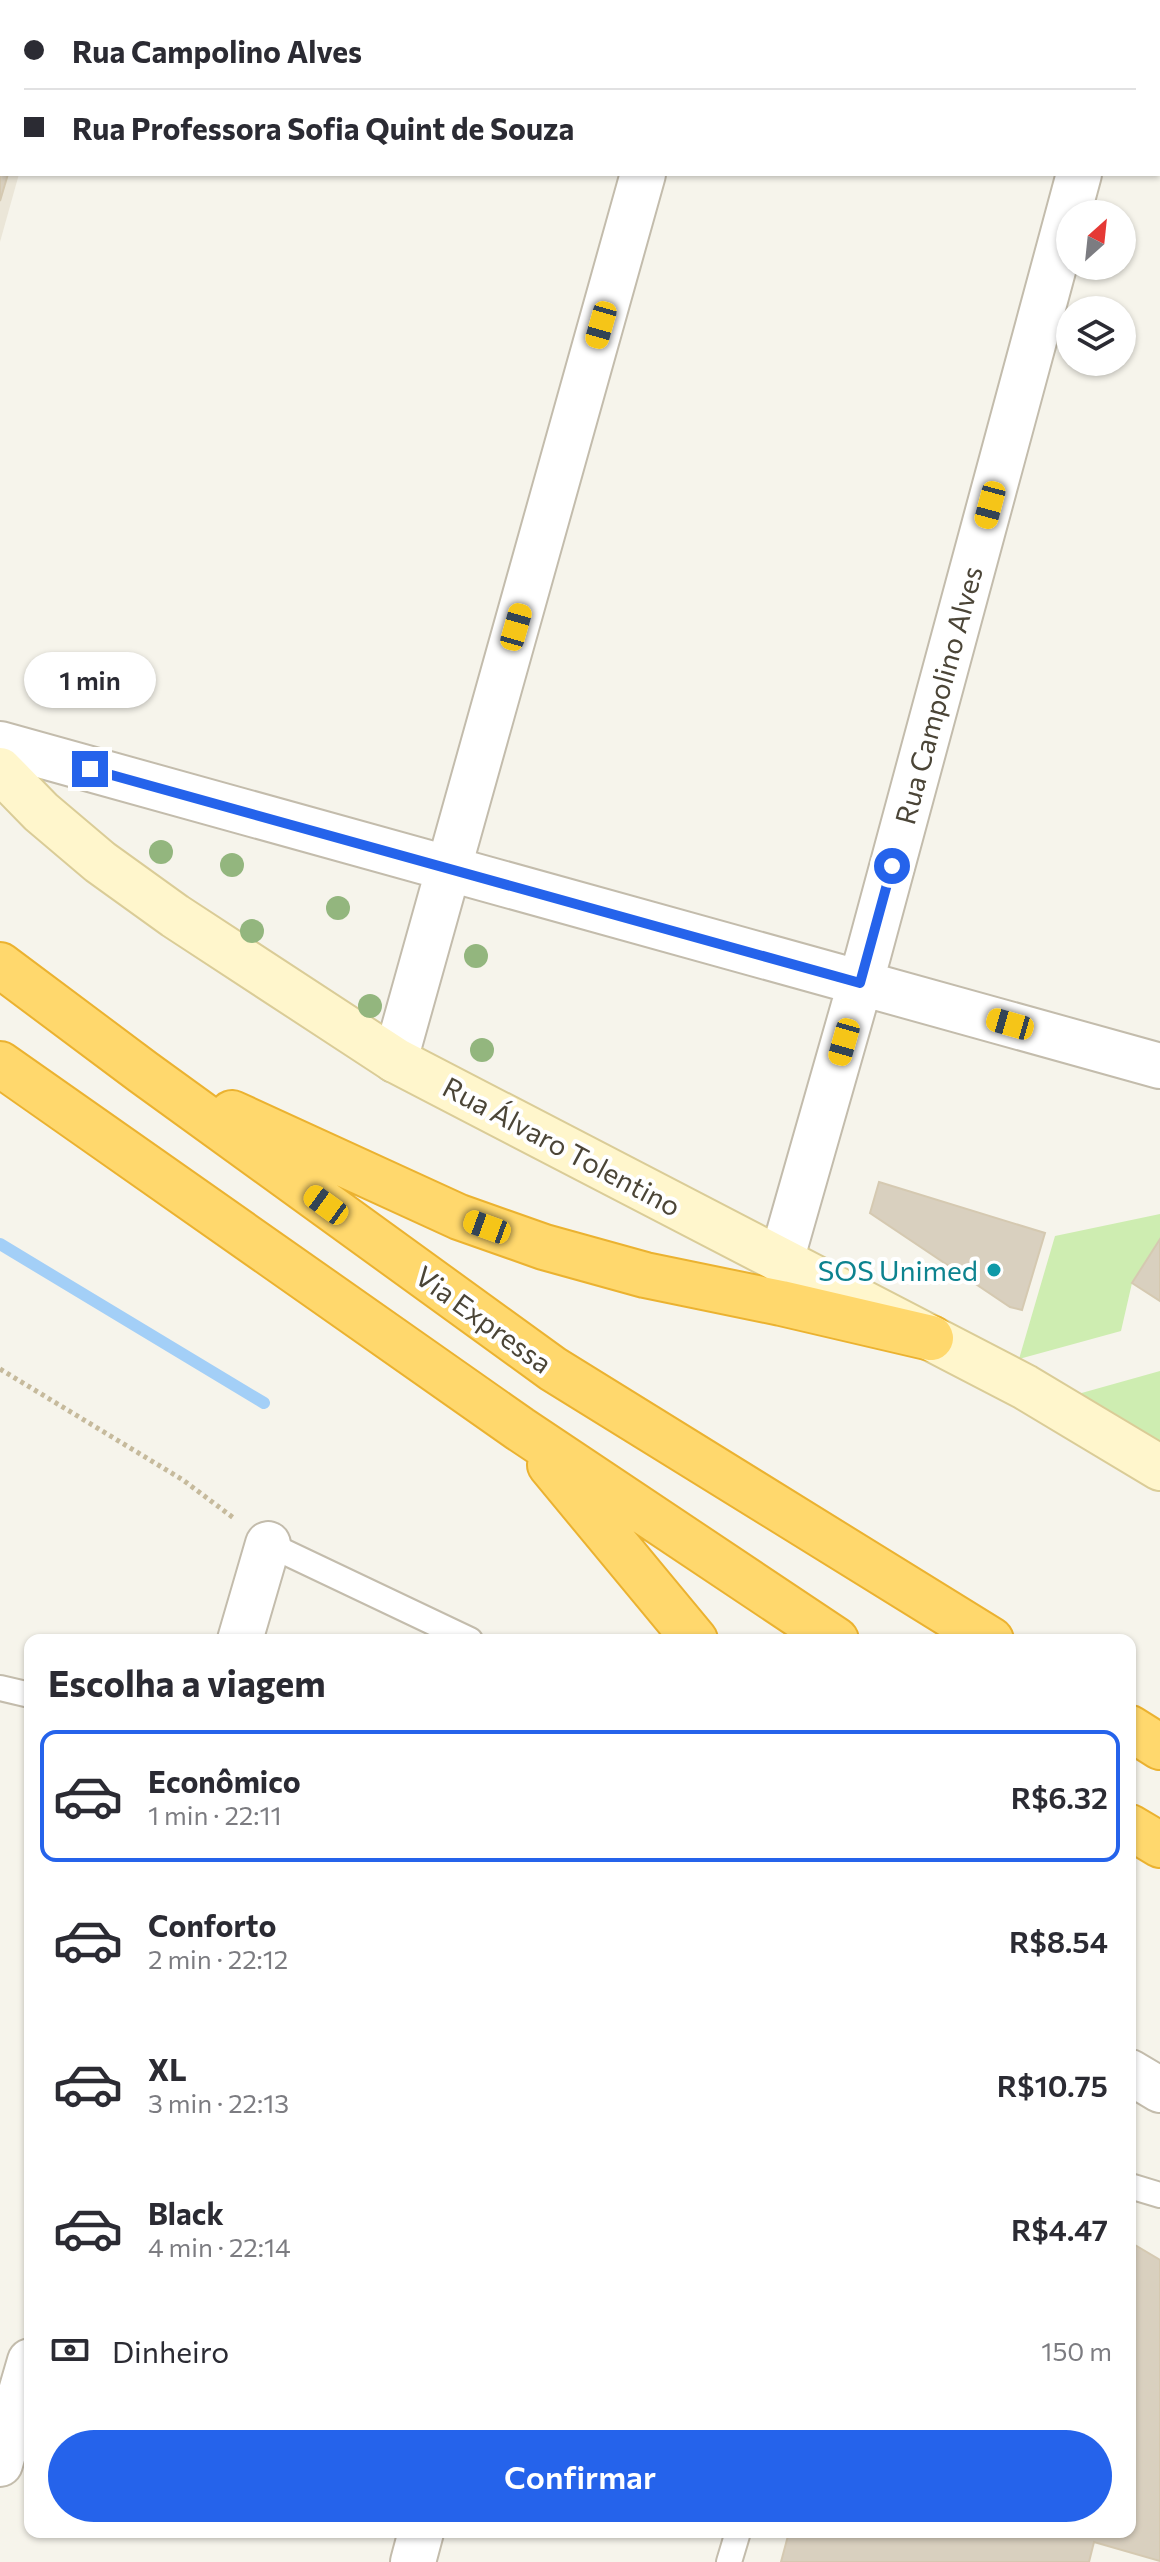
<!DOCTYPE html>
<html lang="pt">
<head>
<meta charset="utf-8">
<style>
	body { margin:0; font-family:Commissioner,sans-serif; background:#f2f2f3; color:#2b2b33; height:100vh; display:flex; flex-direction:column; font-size:30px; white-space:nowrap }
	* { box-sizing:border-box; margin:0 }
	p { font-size:26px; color:#7c7c81 }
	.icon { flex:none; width:44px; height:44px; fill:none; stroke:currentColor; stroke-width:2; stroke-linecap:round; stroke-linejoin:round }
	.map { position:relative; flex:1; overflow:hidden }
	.details { position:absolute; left:24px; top:1634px; width:1112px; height:904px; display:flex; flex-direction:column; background:#fff; border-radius:16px; box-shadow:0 2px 6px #0004 }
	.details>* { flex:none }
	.hud { position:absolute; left:0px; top:0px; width:1160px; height:176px; box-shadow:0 2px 6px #0004; display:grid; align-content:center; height:176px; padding:0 24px; background:#fff }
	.needle { width:52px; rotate:27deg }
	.controls { position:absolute; left:1056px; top:200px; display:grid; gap:16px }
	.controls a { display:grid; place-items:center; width:80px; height:80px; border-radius:50%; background:#fff; box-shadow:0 2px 6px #0004; font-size:40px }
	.end { position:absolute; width:36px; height:36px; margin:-18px; border:10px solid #2563eb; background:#fff; box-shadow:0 0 0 4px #fff }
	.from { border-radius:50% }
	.bubble { position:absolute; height:56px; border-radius:28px; background:#fff; box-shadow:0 2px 6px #0004; font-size:26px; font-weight:600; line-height:56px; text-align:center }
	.car { position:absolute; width:24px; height:48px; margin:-24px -12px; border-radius:10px; box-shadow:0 0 6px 2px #0007; background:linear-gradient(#f5c518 24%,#345 0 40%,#f5c518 0 76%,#345 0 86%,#f5c518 0) }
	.hud b { display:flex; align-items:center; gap:28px; height:76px; font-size:30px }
	.hud b+b { border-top:2px solid #e1e1e2 }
	.hud i { width:20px; height:20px; background:#2b2b33 }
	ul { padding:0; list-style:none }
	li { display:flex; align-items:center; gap:24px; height:132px; margin:0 16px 12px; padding:0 8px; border:4px solid transparent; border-radius:16px }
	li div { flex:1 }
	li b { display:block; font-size:30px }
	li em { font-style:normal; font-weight:600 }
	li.selected { border-color:#2563eb }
	li>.icon { width:72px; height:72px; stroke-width:1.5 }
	h2 { padding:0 24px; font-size:36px; line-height:96px }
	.pay { display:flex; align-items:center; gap:20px; height:88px; padding:0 24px; font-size:30px }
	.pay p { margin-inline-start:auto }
	.cta { display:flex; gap:16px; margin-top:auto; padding:16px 24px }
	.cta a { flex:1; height:92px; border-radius:48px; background:#2563eb; color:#fff; font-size:32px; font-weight:600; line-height:92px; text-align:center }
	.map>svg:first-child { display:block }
	.residential { fill:#ebe6d8 }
	.green { fill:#ceedb1 }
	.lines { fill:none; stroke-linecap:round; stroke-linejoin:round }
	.stream { stroke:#a3cff7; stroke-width:12 }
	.building { fill:#d9d0bf; stroke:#d5c9b1; stroke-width:2 }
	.service-casing { stroke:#c3bcac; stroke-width:28 }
	.minor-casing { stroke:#c3bcac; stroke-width:48 }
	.tertiary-casing { stroke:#c3bcac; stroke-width:48 }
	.secondary-casing { stroke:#dacc97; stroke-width:48 }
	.motorway-casing { stroke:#ebb230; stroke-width:48 }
	.path { stroke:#c6ba9c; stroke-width:5; stroke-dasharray:4 4; stroke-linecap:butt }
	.service { stroke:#fff; stroke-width:24 }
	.minor { stroke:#fff; stroke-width:44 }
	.tertiary { stroke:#fff; stroke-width:44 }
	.secondary { stroke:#fff6cc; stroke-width:44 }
	.motorway { stroke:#ffd86d; stroke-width:44 }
	.tree { fill:#93b67e }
	.route { stroke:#2563eb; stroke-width:10 }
	.culture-dot { fill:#0f9aa8; stroke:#fff; stroke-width:3 }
	.labels { text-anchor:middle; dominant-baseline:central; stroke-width:8; stroke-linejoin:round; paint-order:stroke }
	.street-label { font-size:28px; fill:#4b4537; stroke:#fff }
	.culture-label { font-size:28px; fill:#0d838f; stroke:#fff; text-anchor:end }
</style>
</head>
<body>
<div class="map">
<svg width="1160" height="2562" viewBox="0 0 1160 2562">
	<rect width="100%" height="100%" fill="#f6f4eb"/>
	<path class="residential" d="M0,0H67L2,2V174H19L0,242Z"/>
	<path class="green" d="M1160,1214V1239L1132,1283L1121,1331L1019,1359L1055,1236Z
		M1160,1371V1443L1078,1394Z"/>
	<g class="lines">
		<path class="stream" d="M0,1244L264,1403"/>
	</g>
	<path class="building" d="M11,0H53V2Z
		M0,40L2,174H8L0,201Z
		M879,1182L1045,1233L1022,1310L1010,1307L870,1213Z
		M1160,1239V1301L1132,1283Z
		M1130,2242L1160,2260V2561L1094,2542L1089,2562H781L789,2532H1130Z"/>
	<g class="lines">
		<g class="service-casing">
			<path id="service" d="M268,1544L470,1640
				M0,1688L30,1695
				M1130,2186L1160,2195
				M729,2562L738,2532"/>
		</g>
		<g class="minor-casing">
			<path id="minor" d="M691,2L692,0
				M1126,2V0
				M0,744L1160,1066
				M395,1060L643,174
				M781,1261L868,956L1079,174
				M240,1640L268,1544
				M0,2464L30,2361"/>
		</g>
		<g class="tertiary-casing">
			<path id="tertiary" d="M1130,2072L1160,2090
				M413,2562L421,2532"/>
		</g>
		<g class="secondary-casing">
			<path id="secondary" d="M0,770L41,812L100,862L175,916L395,1060L1025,1387L1160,1468"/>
		</g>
		<g class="motorway-casing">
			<path id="motorway" d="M0,965L143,1072L553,1369L991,1640
				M0,1064L520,1429L836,1640
				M232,1113L459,1217L544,1247L645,1275L781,1303L931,1338
				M550,1465L695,1640
				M1130,1728L1160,1747
				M1130,1827L1160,1845"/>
		</g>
		<path class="path" d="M0,1369L183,1480L235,1519"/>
		<use href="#service" class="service"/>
		<use href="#minor" class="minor"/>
		<use href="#tertiary" class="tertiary"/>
		<use href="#secondary" class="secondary"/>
		<use href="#motorway" class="motorway"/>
	</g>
	<g class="tree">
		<circle cx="161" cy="852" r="12"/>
		<circle cx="232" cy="865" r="12"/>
		<circle cx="338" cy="908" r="12"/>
		<circle cx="252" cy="931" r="12"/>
		<circle cx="476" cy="956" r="12"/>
		<circle cx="370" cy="1006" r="12"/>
		<circle cx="482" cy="1050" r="12"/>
	</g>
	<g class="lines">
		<path class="route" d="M90,769L860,983L892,866"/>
	</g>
	<circle class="culture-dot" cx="994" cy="1270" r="8"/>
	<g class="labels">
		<g class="street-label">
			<text transform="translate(938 695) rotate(-75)">Rua Campolino Alves</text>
			<text transform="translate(562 1146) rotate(28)">Rua Álvaro Tolentino</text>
			<text transform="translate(484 1319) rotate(36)">Via Expressa</text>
		</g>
		<g class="culture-label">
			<text x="978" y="1270">SOS Unimed</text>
		</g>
	</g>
</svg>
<div class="controls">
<a><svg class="needle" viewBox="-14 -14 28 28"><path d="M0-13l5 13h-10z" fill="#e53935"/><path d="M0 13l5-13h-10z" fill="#7c7c81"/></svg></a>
<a><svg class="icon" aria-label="layers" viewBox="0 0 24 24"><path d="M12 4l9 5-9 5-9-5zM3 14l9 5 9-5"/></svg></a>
</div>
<i class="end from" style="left:892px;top:866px"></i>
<i class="end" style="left:90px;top:769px"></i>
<div class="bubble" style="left:24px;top:652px;width:132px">1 min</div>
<i class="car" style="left:601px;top:325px;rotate:196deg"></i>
<i class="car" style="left:990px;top:505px;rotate:195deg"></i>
<i class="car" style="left:516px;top:627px;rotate:16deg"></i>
<i class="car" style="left:1010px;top:1024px;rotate:286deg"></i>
<i class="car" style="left:844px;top:1042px;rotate:196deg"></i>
<i class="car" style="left:326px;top:1205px;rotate:306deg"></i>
<i class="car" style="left:487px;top:1227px;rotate:290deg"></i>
<div class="hud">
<b><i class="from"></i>Rua Campolino Alves</b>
<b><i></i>Rua Professora Sofia Quint de Souza</b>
</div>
<section class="details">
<h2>Escolha a viagem</h2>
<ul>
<li class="selected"><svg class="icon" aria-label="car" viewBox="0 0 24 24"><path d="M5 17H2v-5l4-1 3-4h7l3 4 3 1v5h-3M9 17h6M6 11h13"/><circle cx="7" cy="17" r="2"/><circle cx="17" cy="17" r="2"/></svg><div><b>Econômico</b><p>1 min · 22:11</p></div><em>R$6.32</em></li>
<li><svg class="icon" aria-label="car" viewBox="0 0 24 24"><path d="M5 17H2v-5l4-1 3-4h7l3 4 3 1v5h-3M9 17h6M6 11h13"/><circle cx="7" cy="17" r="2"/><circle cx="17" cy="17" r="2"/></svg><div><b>Conforto</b><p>2 min · 22:12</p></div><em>R$8.54</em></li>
<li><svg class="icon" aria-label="car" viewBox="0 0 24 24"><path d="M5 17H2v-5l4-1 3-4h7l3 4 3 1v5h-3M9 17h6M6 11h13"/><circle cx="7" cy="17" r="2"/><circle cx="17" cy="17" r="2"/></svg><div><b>XL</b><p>3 min · 22:13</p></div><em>R$10.75</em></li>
<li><svg class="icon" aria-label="car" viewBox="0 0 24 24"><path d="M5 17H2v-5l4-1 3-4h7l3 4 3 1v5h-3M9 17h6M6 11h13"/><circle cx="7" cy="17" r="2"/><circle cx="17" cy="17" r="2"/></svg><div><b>Black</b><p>4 min · 22:14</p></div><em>R$4.47</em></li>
</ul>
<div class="pay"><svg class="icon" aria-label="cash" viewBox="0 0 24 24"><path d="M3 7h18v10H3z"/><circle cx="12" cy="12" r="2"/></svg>Dinheiro<p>150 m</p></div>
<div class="cta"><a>Confirmar</a></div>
</section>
</div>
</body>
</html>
